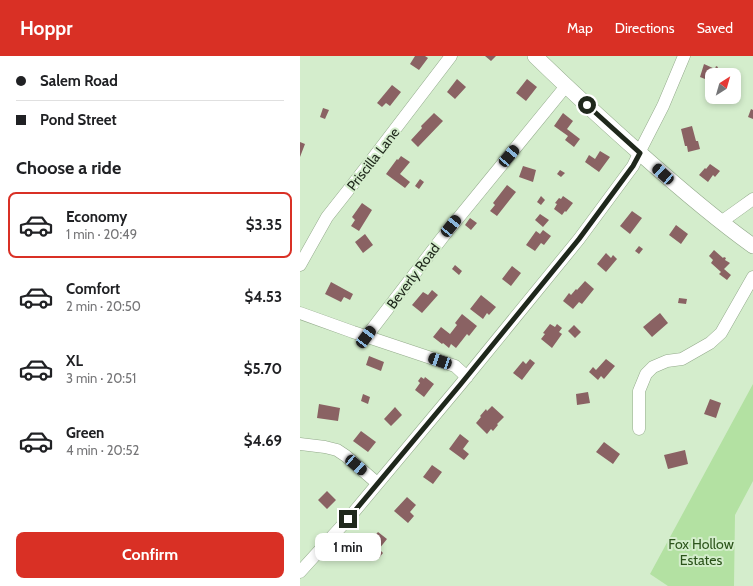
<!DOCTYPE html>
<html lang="en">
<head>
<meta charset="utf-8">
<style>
	body { margin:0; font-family:Cabin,sans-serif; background:#f6f6f6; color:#202124; height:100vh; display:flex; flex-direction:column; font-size:15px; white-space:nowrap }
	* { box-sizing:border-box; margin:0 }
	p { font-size:13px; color:#757577 }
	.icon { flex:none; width:22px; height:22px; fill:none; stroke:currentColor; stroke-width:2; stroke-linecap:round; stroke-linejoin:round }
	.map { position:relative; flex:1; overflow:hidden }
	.details { display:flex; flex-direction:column; background:#fff; width:300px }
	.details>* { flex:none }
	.banner { display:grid; align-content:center; height:88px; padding:0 16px; background:#fff }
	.needle { width:26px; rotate:37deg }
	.tools { position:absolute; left:405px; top:12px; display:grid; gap:8px }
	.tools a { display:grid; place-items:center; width:36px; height:36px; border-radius:8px; background:#fff; box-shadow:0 2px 6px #0003; font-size:20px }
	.end { position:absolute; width:18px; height:18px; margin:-9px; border:5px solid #1f281c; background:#fff; box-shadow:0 0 0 2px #fff }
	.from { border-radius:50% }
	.bubble { position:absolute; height:28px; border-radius:8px; background:#fff; box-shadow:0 2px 6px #0003; font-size:13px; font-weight:700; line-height:28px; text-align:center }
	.car { position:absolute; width:12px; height:24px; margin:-12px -6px; border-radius:5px; box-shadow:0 0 3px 1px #0007; background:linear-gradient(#222 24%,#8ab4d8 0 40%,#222 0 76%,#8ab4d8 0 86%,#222 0) }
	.banner b { display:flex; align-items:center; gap:14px; height:38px; font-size:15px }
	.banner b+b { border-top:1px solid #e0e0e0 }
	.banner i { width:10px; height:10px; background:#202124 }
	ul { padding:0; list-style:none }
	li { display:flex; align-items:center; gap:12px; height:66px; margin:0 8px 6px; padding:0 8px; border:2px solid transparent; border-radius:8px }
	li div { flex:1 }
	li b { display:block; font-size:15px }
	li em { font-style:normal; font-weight:700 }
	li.selected { border-color:#d93025 }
	li>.icon { width:36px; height:36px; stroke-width:1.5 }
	h2 { padding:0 16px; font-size:18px; line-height:48px }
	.primary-button { display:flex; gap:8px; margin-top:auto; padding:8px 16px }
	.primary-button a { flex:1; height:46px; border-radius:8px; background:#d93025; color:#fff; font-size:16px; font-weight:700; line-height:46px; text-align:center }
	header { display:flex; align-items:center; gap:24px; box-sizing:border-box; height:56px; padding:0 20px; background:#d93025; color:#fff }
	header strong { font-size:19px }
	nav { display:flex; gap:22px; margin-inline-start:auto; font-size:14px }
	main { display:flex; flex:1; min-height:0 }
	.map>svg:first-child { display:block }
	.green { fill:#b3e1a2 }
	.building { fill:#8a6263 }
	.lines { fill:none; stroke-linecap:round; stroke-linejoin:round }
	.minor-casing { stroke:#93aa8b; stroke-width:13 }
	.major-casing { stroke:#93aa8b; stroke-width:16 }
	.minor { stroke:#fff; stroke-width:12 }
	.major { stroke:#fff; stroke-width:15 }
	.route { stroke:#1f281c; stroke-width:5 }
	.labels { text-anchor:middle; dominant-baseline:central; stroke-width:4; stroke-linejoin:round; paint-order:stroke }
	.street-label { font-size:14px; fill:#1f281c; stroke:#d4edcc }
	.park-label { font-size:14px; fill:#2c541b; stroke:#d4edcc }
</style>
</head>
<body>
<header>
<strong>Hoppr</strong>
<nav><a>Map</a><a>Directions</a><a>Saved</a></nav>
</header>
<main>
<section class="details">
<div class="banner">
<b><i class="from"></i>Salem Road</b>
<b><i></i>Pond Street</b>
</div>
<h2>Choose a ride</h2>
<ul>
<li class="selected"><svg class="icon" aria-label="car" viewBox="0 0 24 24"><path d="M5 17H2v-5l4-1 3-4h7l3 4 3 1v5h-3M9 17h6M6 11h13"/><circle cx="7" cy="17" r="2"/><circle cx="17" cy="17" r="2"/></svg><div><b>Economy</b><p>1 min · 20:49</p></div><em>$3.35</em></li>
<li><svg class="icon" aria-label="car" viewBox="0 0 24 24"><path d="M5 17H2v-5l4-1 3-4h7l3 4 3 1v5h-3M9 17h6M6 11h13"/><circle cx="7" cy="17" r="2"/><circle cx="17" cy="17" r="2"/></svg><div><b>Comfort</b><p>2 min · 20:50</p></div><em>$4.53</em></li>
<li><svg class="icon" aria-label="car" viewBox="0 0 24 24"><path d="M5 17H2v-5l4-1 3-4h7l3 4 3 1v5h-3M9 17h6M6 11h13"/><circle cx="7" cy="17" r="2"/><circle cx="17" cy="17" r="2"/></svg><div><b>XL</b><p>3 min · 20:51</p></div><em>$5.70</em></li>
<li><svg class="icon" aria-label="car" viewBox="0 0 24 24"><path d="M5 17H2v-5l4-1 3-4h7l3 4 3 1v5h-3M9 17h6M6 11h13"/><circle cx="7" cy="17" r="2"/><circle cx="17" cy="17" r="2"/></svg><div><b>Green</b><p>4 min · 20:52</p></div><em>$4.69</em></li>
</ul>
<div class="primary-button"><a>Confirm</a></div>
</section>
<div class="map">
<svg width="453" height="530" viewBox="0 0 453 530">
	<rect width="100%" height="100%" fill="#d4edcc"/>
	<path class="green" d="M453,328V425L435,459L434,530H368L350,518Z"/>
	<path class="building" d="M115,0H125L128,2L119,14L110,8Z
		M185,0H196L191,5Z
		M404,8L415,13L416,10L418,11L416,16L414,15L410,25L400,21Z
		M157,23L166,31L155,43L147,36Z
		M227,23L237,31L226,45L216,37Z
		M92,29L101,36L90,50L86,47L82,51L77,47Z
		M23,52L29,54L25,63L20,61Z
		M451,53L453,54V63L448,61Z
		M134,57L143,65L118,91L111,84L122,72L121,70Z
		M263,57L273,65L267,73L280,83L274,91L265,84L268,80L254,70Z
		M392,70L396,85H398L400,93L388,96L387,90H385L381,73Z
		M0,86L5,88L0,101Z
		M300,95L310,101L299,116L285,106L289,99L295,103Z
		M101,100L110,106L100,118L110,126L105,132L86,118L97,103L98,104Z
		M410,108L420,115L415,121L413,119L408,126L399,119L405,112L406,113Z
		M223,110L236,114L233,126L219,121Z
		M260,114L265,117L261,121L257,118Z
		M120,123L124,126L119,133L115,130Z
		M207,129L216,136L197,160L190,155L195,149L193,147Z
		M241,140L245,144L241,149L237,146Z
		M263,140L273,147L266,156L265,155L262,159L254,153L257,148L255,147L259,142L261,143Z
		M62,147L72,154L59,175L51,170L55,164L52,161Z
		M332,155L342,162L330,178L320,170Z
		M240,158L249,164L243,171L235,164Z
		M170,162L177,167L171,174L165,169Z
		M376,169L388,178L381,188L369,179Z
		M243,174L251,180L244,189L241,187L235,195L226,189L236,175L240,178Z
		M65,178L73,189L63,197L55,186Z
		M339,190L343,193L339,198L335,195Z
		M414,194L423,202L424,201L426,202L425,204L430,207L424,213L431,219L427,224L419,218L421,216L411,207L413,204L409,200Z
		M306,197L311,202L313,199L317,203L306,216L297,208Z
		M155,209L162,215L159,219L152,213Z
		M212,210L221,217L211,230L202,223Z
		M285,225L294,233L282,248L279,246L273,253L263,245L269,237L271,239L276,233L277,234Z
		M31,226L53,238L50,244L44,241L41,246L25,238Z
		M132,234L138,239L122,257L112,249L123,236L128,239Z
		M181,239L196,251L189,259L187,257L183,263L170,253Z
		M379,242L387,243L386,248L378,247Z
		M360,257L368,267L352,281L343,271Z
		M162,258L177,270L169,280L167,278L156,292L151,288L149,292L143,287L142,288L133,281L141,271L150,278L157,269L155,267Z
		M250,268L255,271L257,268L262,272L259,276L262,278L252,292L241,283L245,278L243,277Z
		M274,269L281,276L275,282L268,275Z
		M69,300L84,306L81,315L66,309Z
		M230,303L235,307L222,324L213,317L223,305L226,308Z
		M306,303L315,310L304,323L301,320L298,324L289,316L293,311L296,314Z
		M121,321L124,323L125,321L134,328L124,341L115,334L120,327L118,325Z
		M288,336L290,347L277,349L276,338Z
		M63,338L70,341L68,348L61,345Z
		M410,343L421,347L416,362L404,358Z
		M19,348L40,352L38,365L17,362Z
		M192,350L204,361L197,368L198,369L193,375L191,373L187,378L176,367L181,361L180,360L186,353L187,355Z
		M95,351L102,359L91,370L84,363Z
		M61,375L76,386L68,396L53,385Z
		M160,378L169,385L163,393L169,398L164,404L149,393Z
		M304,386L320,398L313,408L296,396Z
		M385,394L388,408L368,413L364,399Z
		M132,409L142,416L133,428L123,421Z
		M27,435L36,444L27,453L18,444Z
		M107,441L116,449L110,456L114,460L108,467L94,455Z
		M78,476L87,483L79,493L83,497L79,502L65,491Z"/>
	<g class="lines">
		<g class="minor-casing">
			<path id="minor" d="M421,166L442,151L453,143
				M0,209L27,161L57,123L151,0
				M0,257L53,276L155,310L167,321
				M66,281L142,182L266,30
				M339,373V335L346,318L353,311L367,305L382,303L410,287L421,277L453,221
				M0,388L25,391L37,394L46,400L77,427
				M0,516L48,463L160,329L279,183L333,110L343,89L363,50L384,0"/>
		</g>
		<g class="major-casing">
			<path id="major" d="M235,0C270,34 306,67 342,99C378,131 414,162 453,190"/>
		</g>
		<use href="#minor" class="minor"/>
		<use href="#major" class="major"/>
	</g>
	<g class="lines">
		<path class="route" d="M48,463L160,329L279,183L333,110L340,97L287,49"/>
	</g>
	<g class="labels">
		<g class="street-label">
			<text transform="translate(73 103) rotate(-52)">Priscilla Lane</text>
			<text transform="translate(113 220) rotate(-53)">Beverly Road</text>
		</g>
		<g class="park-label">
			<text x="401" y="488">Fox Hollow<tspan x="401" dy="16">Estates</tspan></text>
		</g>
	</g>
</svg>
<div class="tools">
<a><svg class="needle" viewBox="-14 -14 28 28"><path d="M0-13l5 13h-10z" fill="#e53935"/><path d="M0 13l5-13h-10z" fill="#757577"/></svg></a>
</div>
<i class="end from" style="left:287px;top:49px"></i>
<i class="end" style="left:48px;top:463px"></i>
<div class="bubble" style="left:15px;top:477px;width:66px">1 min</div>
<i class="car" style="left:209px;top:100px;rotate:40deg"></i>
<i class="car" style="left:363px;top:118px;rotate:312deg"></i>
<i class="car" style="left:151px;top:170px;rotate:39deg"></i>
<i class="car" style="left:66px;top:281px;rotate:37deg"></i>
<i class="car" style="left:140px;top:305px;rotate:289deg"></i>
<i class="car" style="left:56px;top:409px;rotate:131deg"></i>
</div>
</main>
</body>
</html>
